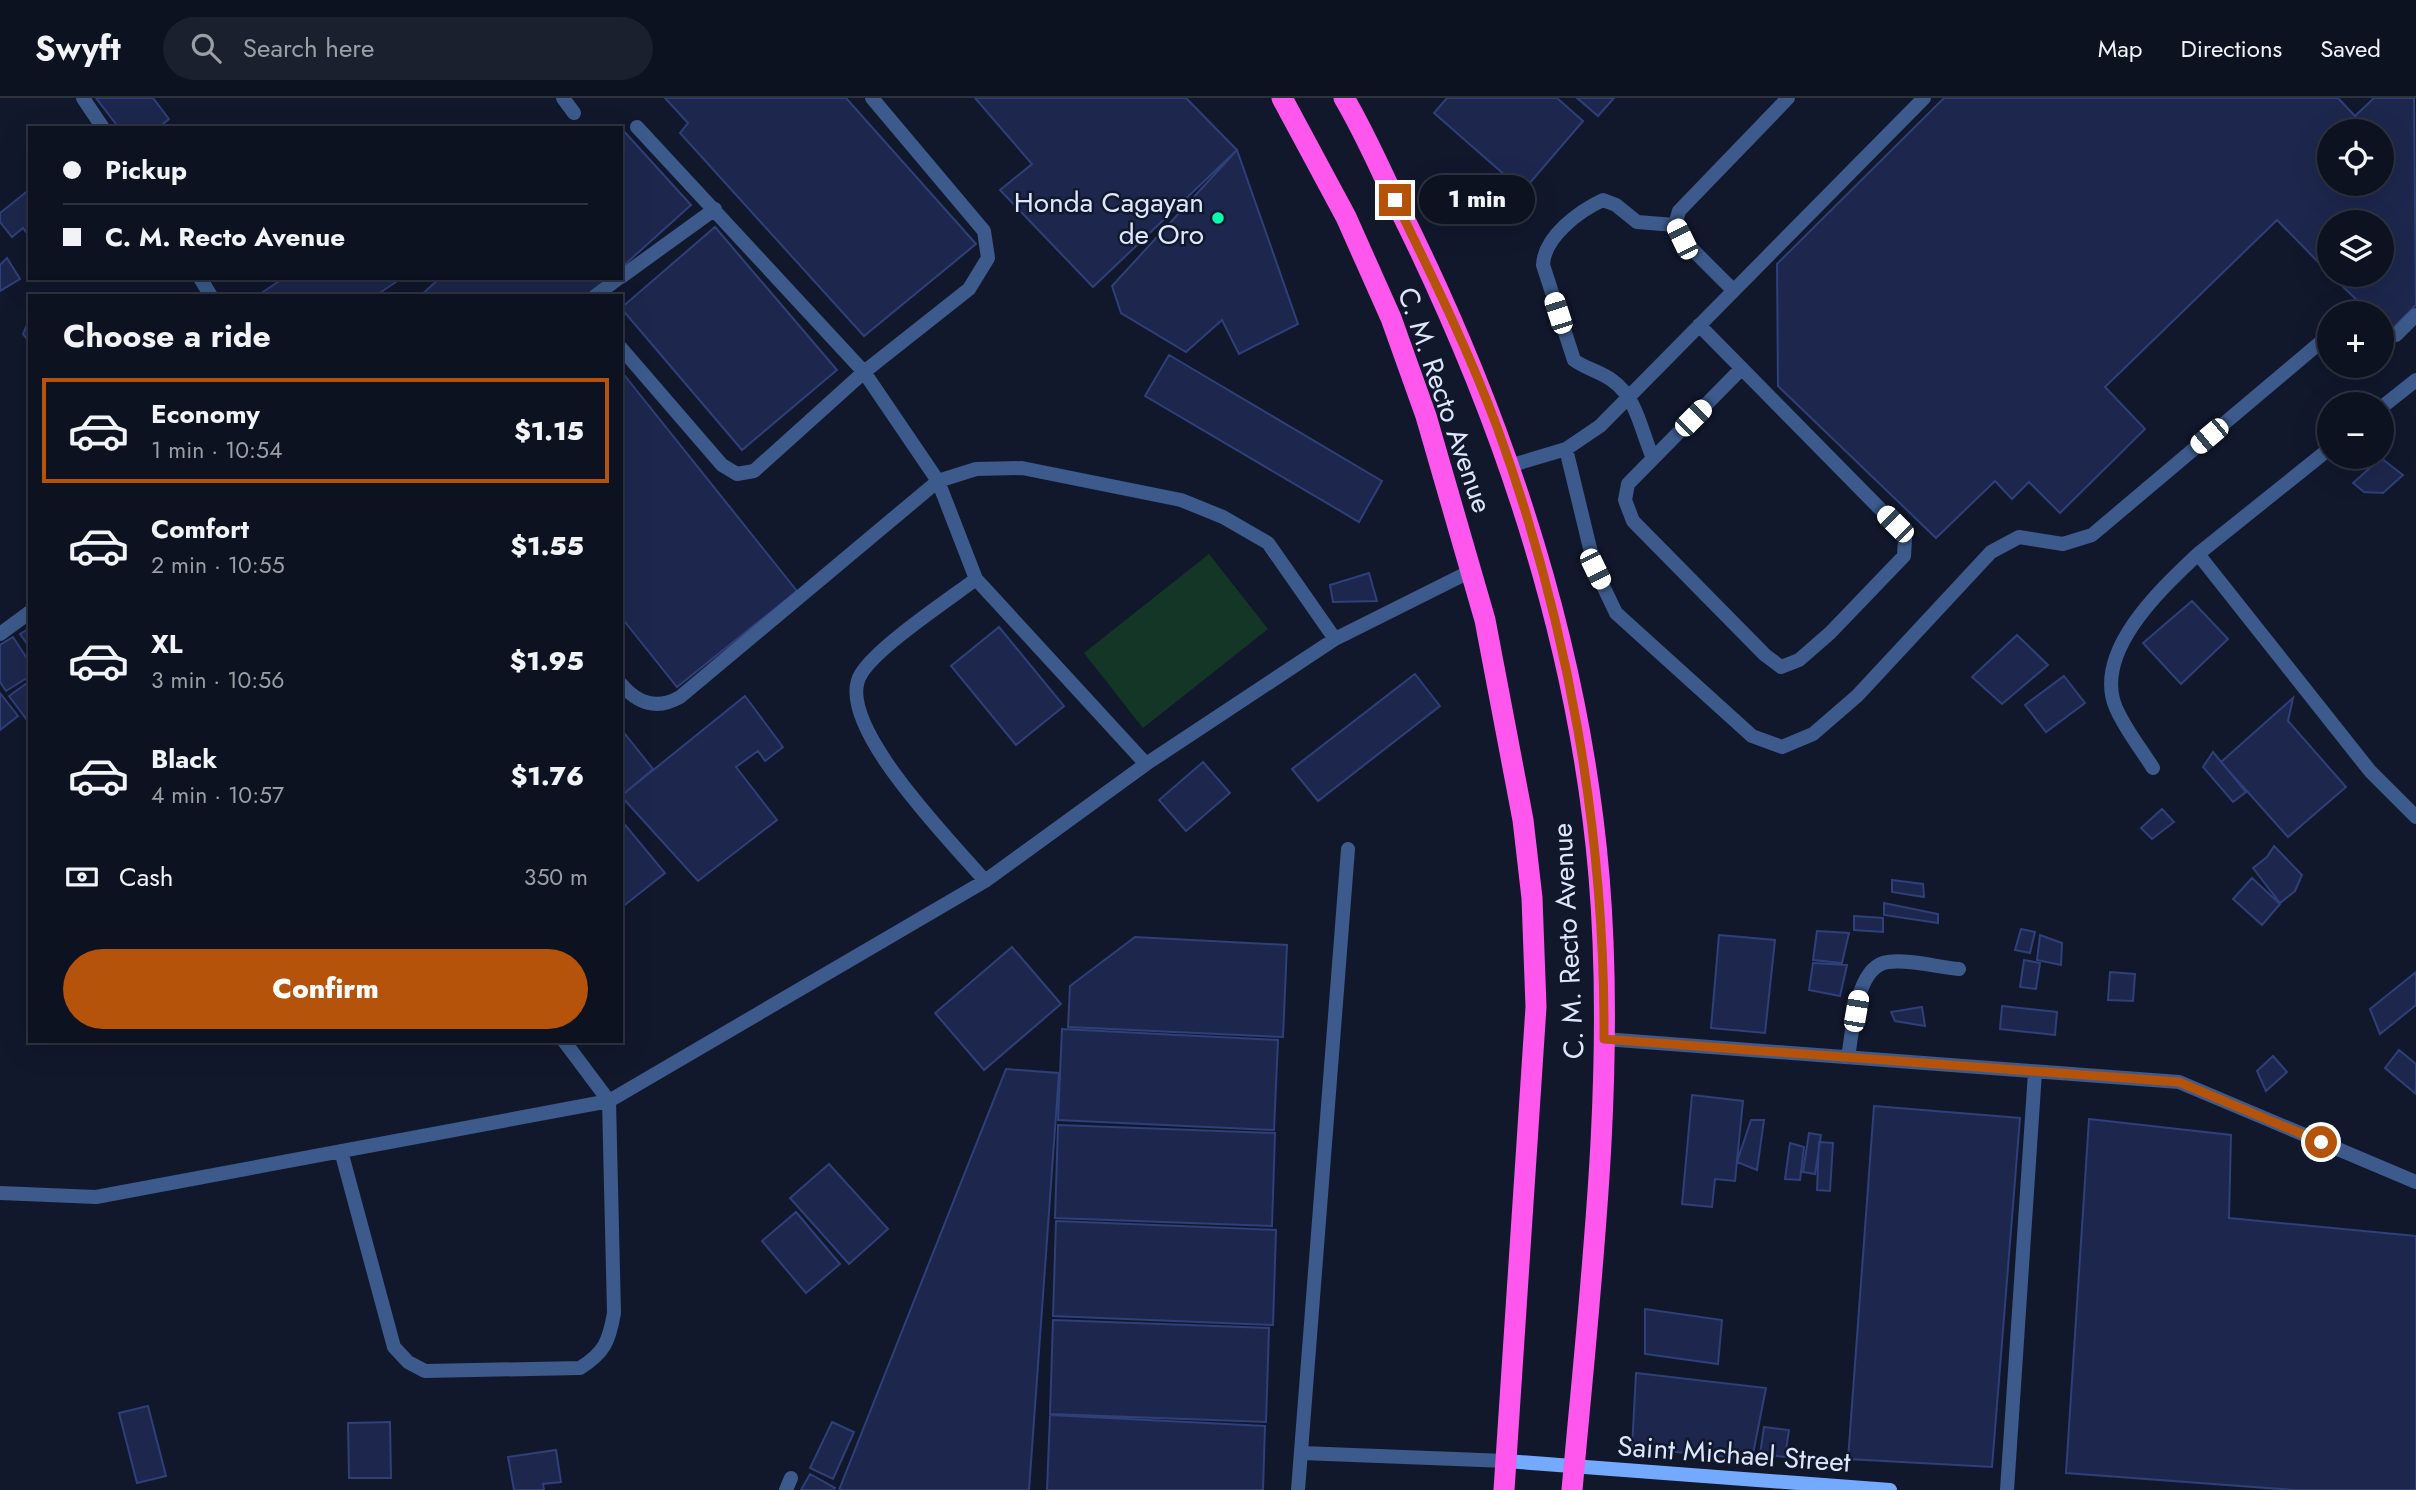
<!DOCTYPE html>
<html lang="en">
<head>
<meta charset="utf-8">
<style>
	body { margin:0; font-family:Jost,sans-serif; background:#1b202e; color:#f1f3f6; height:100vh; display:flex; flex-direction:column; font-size:26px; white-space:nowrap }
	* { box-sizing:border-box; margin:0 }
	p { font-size:23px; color:#9a9ea5 }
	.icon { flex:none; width:38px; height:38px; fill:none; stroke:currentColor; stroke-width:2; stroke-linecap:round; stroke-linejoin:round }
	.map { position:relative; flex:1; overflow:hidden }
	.side { position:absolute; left:28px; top:196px; width:595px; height:749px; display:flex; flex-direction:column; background:#0d1221; border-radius:0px; box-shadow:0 7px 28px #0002,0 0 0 2px #2d323f }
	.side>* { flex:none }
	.hud { position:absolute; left:28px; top:28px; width:595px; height:154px; border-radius:0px; box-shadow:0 7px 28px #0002,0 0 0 2px #2d323f; display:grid; align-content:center; height:154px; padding:0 35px; background:#0d1221 }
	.fabs { position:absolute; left:2317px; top:21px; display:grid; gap:14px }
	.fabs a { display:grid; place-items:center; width:77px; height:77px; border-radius:50%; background:#0d1221; box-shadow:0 7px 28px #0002,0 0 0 2px #2d323f; font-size:35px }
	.end { position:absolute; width:32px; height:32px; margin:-16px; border:9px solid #b45309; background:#fff; box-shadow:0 0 0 4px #fff }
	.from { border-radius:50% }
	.bubble { position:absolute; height:49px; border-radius:24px; background:#0d1221; box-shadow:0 7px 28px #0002,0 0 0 2px #2d323f; font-size:23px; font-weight:800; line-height:49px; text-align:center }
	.car { position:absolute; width:21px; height:42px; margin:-21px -10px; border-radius:9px; box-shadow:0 0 5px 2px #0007; background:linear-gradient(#fff 24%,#345 0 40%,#fff 0 76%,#345 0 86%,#fff 0) }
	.hud b { display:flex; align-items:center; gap:24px; height:66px; font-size:26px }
	.hud b+b { border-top:2px solid #2d323f }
	.hud i { width:18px; height:18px; background:#f1f3f6 }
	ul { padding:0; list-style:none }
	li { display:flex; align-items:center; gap:21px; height:105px; margin:0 14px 10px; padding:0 21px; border:4px solid transparent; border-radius:0px }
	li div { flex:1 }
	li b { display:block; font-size:26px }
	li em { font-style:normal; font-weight:800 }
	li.selected { border-color:#b45309 }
	li>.icon { width:63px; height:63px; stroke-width:1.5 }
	h2 { padding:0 35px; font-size:32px; line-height:84px }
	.pay { display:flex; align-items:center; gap:18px; height:77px; padding:0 35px; font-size:26px }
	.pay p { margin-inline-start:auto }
	.action { display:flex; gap:14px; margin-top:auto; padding:14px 35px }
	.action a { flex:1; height:80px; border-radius:42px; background:#b45309; color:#fff; font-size:28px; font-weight:800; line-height:80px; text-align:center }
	header { display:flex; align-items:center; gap:42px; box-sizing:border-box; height:98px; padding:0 35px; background:#0d1221; border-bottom:2px solid #2d323f }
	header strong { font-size:33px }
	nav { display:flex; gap:38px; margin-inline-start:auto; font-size:24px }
	.search { width:490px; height:63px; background:#1b202e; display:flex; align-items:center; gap:18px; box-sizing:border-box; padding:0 24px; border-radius:38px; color:#9a9ea5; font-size:26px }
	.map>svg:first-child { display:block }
	.green { fill:#143627 }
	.building { fill:#1d274d; stroke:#2f3f79; stroke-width:2; fill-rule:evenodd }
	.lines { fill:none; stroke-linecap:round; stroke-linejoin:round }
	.lane { stroke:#3c5a8b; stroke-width:14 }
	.street { stroke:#3c5a8b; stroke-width:14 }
	.secondary { stroke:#73a9ff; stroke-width:14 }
	.highway { stroke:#ff57ed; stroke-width:21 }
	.route { stroke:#b45309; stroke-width:9 }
	.poi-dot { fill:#08ffb2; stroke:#11182c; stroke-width:2.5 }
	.labels { text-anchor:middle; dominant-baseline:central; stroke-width:5; stroke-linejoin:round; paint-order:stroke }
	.poi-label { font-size:28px; fill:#dce7ff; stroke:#11182c; text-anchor:end }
	.street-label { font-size:28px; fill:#dce7ff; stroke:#11182c }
</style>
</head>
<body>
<header>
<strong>Swyft</strong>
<div class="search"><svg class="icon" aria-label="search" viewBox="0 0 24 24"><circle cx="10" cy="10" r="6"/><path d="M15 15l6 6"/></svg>Search here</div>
<nav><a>Map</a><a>Directions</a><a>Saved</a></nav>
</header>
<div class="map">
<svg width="2416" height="1392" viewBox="0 0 2416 1392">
	<rect width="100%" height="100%" fill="#11182c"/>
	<path class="green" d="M1209,456L1268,531L1143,630L1084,555Z"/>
	<path class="building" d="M96,0H153L169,21L158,30H119Z
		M665,0H846L976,146L864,238L680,35L688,25Z
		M975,0H1186L1237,52L1093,189L1000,92L1032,66Z
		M1447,0H1557L1583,23L1523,93L1434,15Z
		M1577,0H1614L1598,18Z
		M1944,0H2338L2355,18L2374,0H2414L2416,207L2389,234L2382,227V215H2370L2331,177H2382V124H2329V175L2277,122L2105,289L2145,331L2060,415L2029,384L2012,401L1995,383L1936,440L1778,288L1777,166ZM2329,33H2382V86H2329Z
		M621,30L691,107L621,170Z
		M1237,52L1298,226L1239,256L1222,222L1186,254L1121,215L1112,188Z
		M30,91V139L23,130L12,139L0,124V115Z
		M715,129L837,272L742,352L621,210Z
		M7,160L20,181L0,193V167Z
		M284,180H394L396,184L375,198H257Z
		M440,180H610L591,198H420Z
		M30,220V245L23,236Z
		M1169,257L1382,383L1359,424L1145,298Z
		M621,273L797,493L677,589L621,519Z
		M2381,360L2403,377L2383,395L2364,394L2353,385Z
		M1369,475L1377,503L1333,504L1330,487Z
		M2192,503L2228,541L2181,586L2143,545Z
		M999,529L1064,608L1016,647L951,568Z
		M30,530V550L20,536Z
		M2017,537L2048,567L2002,606L1972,579Z
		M13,539L30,565V578L6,593L0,584V547Z
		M1415,576L1440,608L1318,703L1292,671Z
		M2064,578L2085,605L2046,634L2025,607Z
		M30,583V626L9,598Z
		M0,595L18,618L0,632Z
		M745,598L783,649L765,663L758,653L736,669L777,722L698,783L621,698Z
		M2293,600L2288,623L2346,689L2288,739L2221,664Z
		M621,631L653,671L621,698Z
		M2213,654L2246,694L2233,704L2203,669Z
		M1203,664L1230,695L1186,733L1159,702Z
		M2162,711L2174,724L2152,741L2141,730Z
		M621,722L665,775L621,810Z
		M2274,748L2302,777L2295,793L2280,805L2253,770L2267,759Z
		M2252,780L2280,806L2262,827L2233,801Z
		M1892,782L1923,786L1924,799L1892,794Z
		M1884,805L1938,816V825L1884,817Z
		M1854,818L1883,820V834L1854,832Z
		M2021,831L2035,834L2030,855L2015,852Z
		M1817,833L1849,835L1842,865L1813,862Z
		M1719,837L1775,842L1765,935L1711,930Z
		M2040,837L2062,845L2061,867L2037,862Z
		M1135,839L1287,847L1283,939L1068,929L1070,888Z
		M1012,849L1061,906L984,972L935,915Z
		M2024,862L2040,865L2036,891L2020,889Z
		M1813,865L1847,867L1840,898L1809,892Z
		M2110,874L2135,876L2133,903L2108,902Z
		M2416,874V907L2380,936L2370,911Z
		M2002,908L2057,914L2055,937L2000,931Z
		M1922,909L1925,928L1895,923L1891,914Z
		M1062,931L1278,942L1274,1032L1058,1022Z
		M2399,952L2416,966V996L2385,970Z
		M2273,958L2287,974L2266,993L2257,973Z
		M1006,971L1059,975L1029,1392H839Z
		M1692,997L1743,1003L1735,1083L1715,1081L1712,1109L1682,1106Z
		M1874,1008L2020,1020L1992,1369L1848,1361Z
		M2089,1021L2231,1037L2229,1120L2416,1138V1392H2293L2066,1375Z
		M1751,1022H1764L1757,1072L1737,1064Z
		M1058,1027L1275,1035L1272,1128L1055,1120Z
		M1809,1035L1821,1037L1815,1076L1803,1074Z
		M1819,1044L1833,1045L1830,1093L1817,1092Z
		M1790,1045L1804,1049L1800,1082L1785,1081Z
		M829,1066L888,1131L849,1166L790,1100Z
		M796,1114L840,1166L806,1195L762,1143Z
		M1056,1123L1276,1132L1273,1227L1053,1218Z
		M1645,1211L1722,1222L1718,1266L1645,1256Z
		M1053,1222L1269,1230L1266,1324L1050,1316Z
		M1636,1275L1766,1290L1752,1361L1632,1350Z
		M148,1308L166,1378L137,1385L119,1315Z
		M1050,1317L1265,1328L1263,1392H1047Z
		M390,1324L391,1380H349L348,1325Z
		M832,1324L854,1334L833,1381L810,1370Z
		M1764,1329L1789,1332L1785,1359L1760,1356Z
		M556,1352L561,1384L543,1386L544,1392H514L508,1359Z
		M810,1376L835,1390L834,1392H801Z"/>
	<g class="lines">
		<path class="lane" d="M637,29L864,274L938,383L976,481C948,502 877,549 861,576C831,624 954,746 985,783
			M621,179L715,111
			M1733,192L1682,141L1675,127L1679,113L1788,0
			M595,198L619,180
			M1699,227L1895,426L1905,441L1904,458L1830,535L1799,562L1781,569L1765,557L1633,423L1625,402L1628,386L1741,271
			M2382,236L2396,237L2416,217
			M621,250L722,367L737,376L754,373L864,274L969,191L988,160L984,133L872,0
			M1566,351L1595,471L1616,515L1752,638L1782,649L1813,636L1857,598L1991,454L2019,439L2063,446L2092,437L2329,237
			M1653,360C1641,333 1637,300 1613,283C1602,274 1586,271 1574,262L1543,167C1544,139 1579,113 1603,102L1616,107L1637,124L1675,127
			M1509,368L1566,351L1600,328L1924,0
			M976,481L1146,666
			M621,586C638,606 657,612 680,599L938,383L976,371L1022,370L1181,402L1223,419L1268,445L1335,541
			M1604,941L2179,984L2416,1084
			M1848,959C1853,933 1855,868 1888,864C1909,861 1937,869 1959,871
			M341,1053L394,1249L408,1264L425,1273L580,1270C604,1255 609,1244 614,1215L609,1003L564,943
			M0,1095L96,1099L609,1003L985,783L1146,666L1335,541L1471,473
			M1302,1355L1506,1363
			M1298,1392L1348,751
			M2007,1392L2035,974"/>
		<path class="street" d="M83,0L103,30
			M563,0L574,15
			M200,180L211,198
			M2382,309L2416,282
			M2329,351L2198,456L2370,673L2416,719
			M0,536L30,514
			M2153,670C2141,651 2125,631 2116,610C2092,554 2162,490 2198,456
			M786,1392L791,1380"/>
		<path class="secondary" d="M1506,1363L1890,1392"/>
		<path class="highway" d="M1282,0L1346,119L1391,220L1426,318L1485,522L1523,722L1532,800L1536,909L1504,1392
			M1344,0C1366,37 1383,78 1402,116C1505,324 1579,546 1599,778C1616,980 1590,1191 1572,1392"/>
	</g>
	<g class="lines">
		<path class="route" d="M1395,102C1431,176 1468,251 1497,329C1568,524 1605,733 1604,941L2179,984L2321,1044"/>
	</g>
	<circle class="poi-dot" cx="1218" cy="120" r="7"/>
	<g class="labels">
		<g class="poi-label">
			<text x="1204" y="104">Honda Cagayan<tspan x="1204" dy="32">de Oro</tspan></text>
		</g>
		<g class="street-label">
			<text transform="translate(1445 302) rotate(71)">C. M. Recto Avenue</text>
			<text transform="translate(1568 843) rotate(-93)">C. M. Recto Avenue</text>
			<text transform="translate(1734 1356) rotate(4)">Saint Michael Street</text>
		</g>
	</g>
</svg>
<div class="fabs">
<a><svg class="icon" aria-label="locate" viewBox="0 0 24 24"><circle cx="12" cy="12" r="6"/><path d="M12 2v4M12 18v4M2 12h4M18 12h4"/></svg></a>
<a><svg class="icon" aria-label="layers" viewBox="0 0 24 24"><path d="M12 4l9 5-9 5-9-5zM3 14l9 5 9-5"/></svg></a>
<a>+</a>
<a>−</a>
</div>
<i class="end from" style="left:2321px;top:1044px"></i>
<i class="end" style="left:1395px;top:102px"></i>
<div class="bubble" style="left:1419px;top:77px;width:116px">1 min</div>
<i class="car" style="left:1682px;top:141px;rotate:334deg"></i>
<i class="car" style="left:1558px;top:215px;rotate:342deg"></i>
<i class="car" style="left:1693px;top:320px;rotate:45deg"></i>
<i class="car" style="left:2209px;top:338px;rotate:230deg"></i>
<i class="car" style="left:1895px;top:426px;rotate:315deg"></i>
<i class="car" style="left:1595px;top:471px;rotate:154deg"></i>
<i class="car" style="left:1856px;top:913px;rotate:10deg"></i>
<div class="hud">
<b><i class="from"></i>Pickup</b>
<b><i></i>C. M. Recto Avenue</b>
</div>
<section class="side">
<h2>Choose a ride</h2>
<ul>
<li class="selected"><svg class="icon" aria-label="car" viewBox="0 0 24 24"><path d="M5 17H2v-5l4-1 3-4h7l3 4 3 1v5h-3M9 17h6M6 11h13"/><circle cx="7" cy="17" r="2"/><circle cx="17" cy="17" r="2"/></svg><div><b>Economy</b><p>1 min · 10:54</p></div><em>$1.15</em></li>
<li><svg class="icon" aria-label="car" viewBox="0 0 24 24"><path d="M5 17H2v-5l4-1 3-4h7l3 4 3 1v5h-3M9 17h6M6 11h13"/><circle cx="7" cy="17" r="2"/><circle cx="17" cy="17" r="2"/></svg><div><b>Comfort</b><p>2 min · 10:55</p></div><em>$1.55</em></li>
<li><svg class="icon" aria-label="car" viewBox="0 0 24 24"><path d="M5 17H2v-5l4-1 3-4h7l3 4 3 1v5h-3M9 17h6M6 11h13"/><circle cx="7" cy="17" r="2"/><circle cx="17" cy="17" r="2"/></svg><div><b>XL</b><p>3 min · 10:56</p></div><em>$1.95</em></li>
<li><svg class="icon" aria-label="car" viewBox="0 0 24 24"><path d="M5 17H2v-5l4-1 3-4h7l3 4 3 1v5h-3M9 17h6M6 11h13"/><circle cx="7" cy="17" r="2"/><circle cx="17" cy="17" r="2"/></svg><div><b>Black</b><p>4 min · 10:57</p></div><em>$1.76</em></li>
</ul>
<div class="pay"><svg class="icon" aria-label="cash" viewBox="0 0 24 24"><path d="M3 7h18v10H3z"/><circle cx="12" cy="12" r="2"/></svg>Cash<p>350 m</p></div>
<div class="action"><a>Confirm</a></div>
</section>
</div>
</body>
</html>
